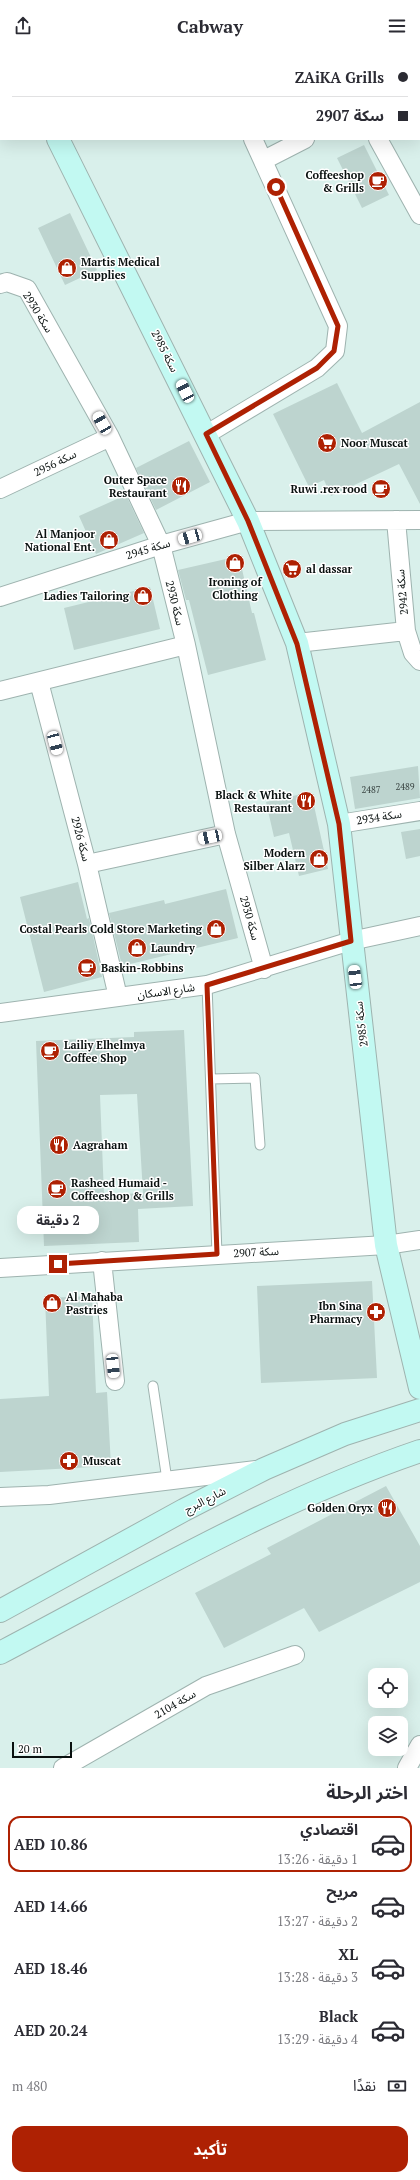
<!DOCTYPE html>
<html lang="ar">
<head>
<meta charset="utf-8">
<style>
	body { margin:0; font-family:"PT Serif","Noto Sans Arabic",serif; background:#f2f2f3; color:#2b2b33; direction:rtl; height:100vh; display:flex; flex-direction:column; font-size:15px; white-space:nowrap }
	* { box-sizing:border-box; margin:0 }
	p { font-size:13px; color:#7c7c81 }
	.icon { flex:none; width:22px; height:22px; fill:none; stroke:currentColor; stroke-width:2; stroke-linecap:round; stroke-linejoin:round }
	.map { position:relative; height:1716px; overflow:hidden; direction:ltr }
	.details { display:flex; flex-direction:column; background:#fff; flex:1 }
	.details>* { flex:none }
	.banner { position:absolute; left:0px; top:0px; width:420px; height:88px; box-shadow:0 4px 16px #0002; direction:rtl; display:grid; align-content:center; height:88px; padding:0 12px; background:#fff }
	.controls { position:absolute; left:368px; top:1616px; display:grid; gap:8px }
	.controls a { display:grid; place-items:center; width:40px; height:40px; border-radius:8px; background:#fff; box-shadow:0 4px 16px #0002; font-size:20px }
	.scale { position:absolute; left:12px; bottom:10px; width:60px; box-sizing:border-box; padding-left:4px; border:2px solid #09100f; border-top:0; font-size:11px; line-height:14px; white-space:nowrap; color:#09100f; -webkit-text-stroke:3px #fff; paint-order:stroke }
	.end { position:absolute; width:18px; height:18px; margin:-9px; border:5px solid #ae2103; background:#fff; box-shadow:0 0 0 2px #fff }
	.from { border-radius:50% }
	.bubble { position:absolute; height:28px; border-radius:12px; background:#fff; box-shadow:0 4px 16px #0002; font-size:13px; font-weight:700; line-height:28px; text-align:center; direction:rtl }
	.car { position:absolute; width:12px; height:24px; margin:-12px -6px; border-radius:5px; box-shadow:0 0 3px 1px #0007; background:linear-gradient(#fff 24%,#345 0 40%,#fff 0 76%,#345 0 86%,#fff 0) }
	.banner b { display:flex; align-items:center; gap:14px; height:38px; font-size:15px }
	.banner b+b { border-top:1px solid #e1e1e2 }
	.banner i { width:10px; height:10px; background:#2b2b33 }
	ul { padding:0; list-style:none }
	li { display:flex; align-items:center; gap:12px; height:56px; margin:0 8px 6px; padding:0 4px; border:2px solid transparent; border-radius:12px }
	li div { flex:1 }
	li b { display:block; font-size:15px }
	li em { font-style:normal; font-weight:700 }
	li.on { border-color:#ae2103 }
	li>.icon { width:36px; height:36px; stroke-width:1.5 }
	h2 { padding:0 12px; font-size:18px; line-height:48px }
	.pay { display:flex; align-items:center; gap:10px; height:44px; padding:0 12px; font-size:15px }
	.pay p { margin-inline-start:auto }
	.button { display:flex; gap:8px; margin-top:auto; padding:8px 12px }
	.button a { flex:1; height:46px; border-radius:12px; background:#ae2103; color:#fff; font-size:16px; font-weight:700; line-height:46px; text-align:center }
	header { display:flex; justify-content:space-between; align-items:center; height:52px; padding:0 12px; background:#fff; font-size:18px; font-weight:700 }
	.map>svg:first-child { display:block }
	.building { fill:#bdd4cf; fill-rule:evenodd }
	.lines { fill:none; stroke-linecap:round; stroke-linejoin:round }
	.lane-casing { stroke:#9eb3af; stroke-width:11 }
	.street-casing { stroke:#9eb3af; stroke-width:20 }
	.secondary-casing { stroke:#9eb3af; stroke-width:24 }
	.lane { stroke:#fff; stroke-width:9 }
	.street { stroke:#fff; stroke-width:18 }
	.secondary { stroke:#c2f9f2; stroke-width:22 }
	.route { stroke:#ae2103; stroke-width:5 }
	.labels { text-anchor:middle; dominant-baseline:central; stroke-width:3; stroke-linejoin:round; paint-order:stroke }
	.number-label { font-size:9px; fill:#36413f }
	.poi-label { font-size:11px; font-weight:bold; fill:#09100f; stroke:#fff; text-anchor:end }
	.street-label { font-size:11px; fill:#09100f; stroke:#fff }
</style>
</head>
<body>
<header><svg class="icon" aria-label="menu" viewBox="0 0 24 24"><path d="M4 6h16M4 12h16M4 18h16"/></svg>Cabway<svg class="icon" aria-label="share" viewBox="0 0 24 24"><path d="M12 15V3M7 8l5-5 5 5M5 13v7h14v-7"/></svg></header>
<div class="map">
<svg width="420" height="1716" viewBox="0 0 420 1716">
	<rect width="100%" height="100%" fill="#d9f0eb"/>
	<path class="building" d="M364,93L389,143L362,156L337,106Z
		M70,161L97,218L65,233L38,176Z
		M337,331L362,381L420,350V452L399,412L331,444L324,428L309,435L273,362Z
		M189,389L210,430L156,458L136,416Z
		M126,443L144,481L96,502L79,464Z
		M239,504L252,561H254L266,608L208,623L189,548H186L178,518Z
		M150,535L160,577L74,598L64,556Z
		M418,714L420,746L355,757L350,725Z
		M311,740L328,817L299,824L289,781L274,785L266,750Z
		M420,777V804L406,807L401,780Z
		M78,830L87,867L89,866L102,925L44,940L20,845Z
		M226,837L238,886L122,914L109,861L164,848L165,852Z
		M184,978L193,1154L138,1157L139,1190L44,1194L36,989L134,985V980ZM137,1042L143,1141L104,1143L100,1043Z
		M372,1229L377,1326L261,1331L257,1234Z
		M92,1244L96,1341L107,1340L111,1414L0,1420V1347L49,1344L45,1246Z
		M386,1434L420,1494V1530L319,1580L304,1556L224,1596L195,1541L271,1502L267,1496Z"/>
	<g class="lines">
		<g class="lane-casing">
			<path id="lane" d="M207,933L217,1202
				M211,1027L255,1026L260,1093
				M153,1334L167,1428"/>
		</g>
		<g class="street-casing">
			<path id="street" d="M208,0L209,1
				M372,0V1
				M419,46H420
				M378,87L420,163
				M264,108L305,87
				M0,232L7,230L27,237L110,385L161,493L186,593L226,782L264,917
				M207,382L317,316L335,299L338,274L253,87
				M0,437L110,385
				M396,468L406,579L413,601L420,609
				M0,545L161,493L248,469L420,468
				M297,591L406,579
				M39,630L87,812L118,945
				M0,639L186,593
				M339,772L420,759
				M87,812L226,782
				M0,961L207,933L351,889L420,874
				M102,1209L115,1329
				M0,1216L386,1193L420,1188
				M0,1445L49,1443L256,1418
				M63,1716L206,1634L295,1603
				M407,1716L420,1693"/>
		</g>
		<g class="secondary-casing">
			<path id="secondary" d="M14,0L15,1
				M58,87L248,469L297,591L339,772L386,1193L420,1336
				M0,1559L184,1458L264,1417L345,1382L420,1358
				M0,1601C137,1529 273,1449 420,1399"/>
		</g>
		<use href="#lane" class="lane"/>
		<use href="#street" class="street"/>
		<use href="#secondary" class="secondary"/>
	</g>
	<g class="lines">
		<path class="route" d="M58,1212L217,1202L207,933L351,889L339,772L297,592L248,469L206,382L317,316L334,299L338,274L276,135"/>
	</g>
	<defs>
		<g id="cafe-disc" transform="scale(1)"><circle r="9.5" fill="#ae2103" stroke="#fff"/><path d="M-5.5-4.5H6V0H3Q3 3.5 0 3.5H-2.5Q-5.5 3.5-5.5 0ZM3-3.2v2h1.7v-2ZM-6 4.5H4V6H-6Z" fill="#fff"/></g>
		<g id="shop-disc" transform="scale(1)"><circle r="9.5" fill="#ae2103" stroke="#fff"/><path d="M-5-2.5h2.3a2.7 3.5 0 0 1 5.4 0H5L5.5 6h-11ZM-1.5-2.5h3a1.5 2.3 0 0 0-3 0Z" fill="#fff"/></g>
		<g id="supermarket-disc" transform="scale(1)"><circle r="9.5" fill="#ae2103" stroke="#fff"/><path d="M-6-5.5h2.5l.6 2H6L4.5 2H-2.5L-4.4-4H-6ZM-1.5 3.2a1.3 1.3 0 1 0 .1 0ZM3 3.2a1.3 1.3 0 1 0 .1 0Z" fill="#fff"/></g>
		<g id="restaurant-disc" transform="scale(1)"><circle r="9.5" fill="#ae2103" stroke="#fff"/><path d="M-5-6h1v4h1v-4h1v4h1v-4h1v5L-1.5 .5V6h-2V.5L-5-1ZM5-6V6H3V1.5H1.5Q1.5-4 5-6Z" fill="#fff"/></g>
		<g id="pharmacy-disc" transform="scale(1)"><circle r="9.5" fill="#ae2103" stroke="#fff"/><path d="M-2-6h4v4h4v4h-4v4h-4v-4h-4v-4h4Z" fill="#fff"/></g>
	</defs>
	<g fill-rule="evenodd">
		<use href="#cafe-disc" x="378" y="129"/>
		<use href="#shop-disc" x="67" y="216"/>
		<use href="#supermarket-disc" x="327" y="391"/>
		<use href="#restaurant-disc" x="181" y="434"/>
		<use href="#cafe-disc" x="381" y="437"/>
		<use href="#shop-disc" x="109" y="488"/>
		<use href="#shop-disc" x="235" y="511"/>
		<use href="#supermarket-disc" x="292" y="517"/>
		<use href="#shop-disc" x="143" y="544"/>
		<use href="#restaurant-disc" x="306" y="749"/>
		<use href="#shop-disc" x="319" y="807"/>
		<use href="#shop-disc" x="216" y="877"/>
		<use href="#shop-disc" x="137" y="896"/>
		<use href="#cafe-disc" x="87" y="916"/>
		<use href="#cafe-disc" x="50" y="999"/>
		<use href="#restaurant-disc" x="59" y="1093"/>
		<use href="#cafe-disc" x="57" y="1137"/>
		<use href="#shop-disc" x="52" y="1251"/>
		<use href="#pharmacy-disc" x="376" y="1260"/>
		<use href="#pharmacy-disc" x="69" y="1409"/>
		<use href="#restaurant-disc" x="387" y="1456"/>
	</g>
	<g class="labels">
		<g class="number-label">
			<text x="405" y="735">2489</text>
			<text x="371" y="738">2487</text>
		</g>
		<g class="poi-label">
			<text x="364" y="123">Coffeeshop<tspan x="364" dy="13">&amp; Grills</tspan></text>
			<text x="81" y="210" text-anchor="start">Martis Medical<tspan x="81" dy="13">Supplies</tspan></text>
			<text x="341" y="391" text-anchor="start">Noor Muscat</text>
			<text x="167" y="428">Outer Space<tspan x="167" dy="13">Restaurant</tspan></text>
			<text x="367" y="437">Ruwi .rex rood</text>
			<text x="95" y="482">Al Manjoor<tspan x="95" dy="13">National Ent.</tspan></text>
			<text x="306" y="517" text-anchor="start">al dassar</text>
			<text x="235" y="530" text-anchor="middle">Ironing of<tspan x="235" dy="13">Clothing</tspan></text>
			<text x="129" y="544">Ladies Tailoring</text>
			<text x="292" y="743">Black &amp; White<tspan x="292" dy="13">Restaurant</tspan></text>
			<text x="305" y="801">Modern<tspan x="305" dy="13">Silber Alarz</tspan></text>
			<text x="202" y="877">Costal Pearls Cold Store Marketing</text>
			<text x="151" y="896" text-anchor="start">Laundry</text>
			<text x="101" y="916" text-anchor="start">Baskin-Robbins</text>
			<text x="64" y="993" text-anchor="start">Lailiy Elhelmya<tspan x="64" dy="13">Coffee Shop</tspan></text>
			<text x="73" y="1093" text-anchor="start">Aagraham</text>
			<text x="71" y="1131" text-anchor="start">Rasheed Humaid -<tspan x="71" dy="13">Coffeeshop &amp; Grills</tspan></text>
			<text x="66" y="1245" text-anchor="start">Al Mahaba<tspan x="66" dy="13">Pastries</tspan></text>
			<text x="362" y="1254">Ibn Sina<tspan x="362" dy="13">Pharmacy</tspan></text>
			<text x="83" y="1409" text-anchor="start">Muscat</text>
			<text x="373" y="1456">Golden Oryx</text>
		</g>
		<g class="street-label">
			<text transform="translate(38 260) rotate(58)">سكة 2930</text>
			<text transform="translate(165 299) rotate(63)">سكة 2985</text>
			<text transform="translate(55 411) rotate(-26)">سكة 2956</text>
			<text transform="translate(148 497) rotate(-17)">سكة 2945</text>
			<text transform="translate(402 540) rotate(-95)">سكة 2942</text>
			<text transform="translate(175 551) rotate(76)">سكة 2930</text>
			<text transform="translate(379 765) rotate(-9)">سكة 2934</text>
			<text transform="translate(81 787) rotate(75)">سكة 2926</text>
			<text transform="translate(250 866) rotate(74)">سكة 2930</text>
			<text transform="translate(166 939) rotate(-8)">شارع الاسكان</text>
			<text transform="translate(361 972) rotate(-97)">سكة 2985</text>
			<text transform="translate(256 1200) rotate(-3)">سكة 2907</text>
			<text transform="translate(205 1448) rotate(-27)">شارع البرج</text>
			<text transform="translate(175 1652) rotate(-30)">سكة 2104</text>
		</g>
	</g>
</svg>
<div class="controls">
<a><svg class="icon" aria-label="locate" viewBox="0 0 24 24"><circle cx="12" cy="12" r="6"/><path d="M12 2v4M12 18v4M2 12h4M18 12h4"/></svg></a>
<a><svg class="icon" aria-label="layers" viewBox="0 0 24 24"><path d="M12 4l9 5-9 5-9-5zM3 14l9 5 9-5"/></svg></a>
</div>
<div class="scale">20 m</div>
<i class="end from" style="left:276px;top:135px"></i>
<i class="end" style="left:58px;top:1212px"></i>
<div class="bubble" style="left:17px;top:1154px;width:82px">2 دقيقة</div>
<i class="car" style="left:185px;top:339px;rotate:333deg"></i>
<i class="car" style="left:102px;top:371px;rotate:330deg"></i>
<i class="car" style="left:190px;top:485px;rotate:254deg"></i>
<i class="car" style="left:55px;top:691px;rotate:165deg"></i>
<i class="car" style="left:210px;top:785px;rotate:258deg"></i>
<i class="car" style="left:355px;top:925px;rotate:353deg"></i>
<i class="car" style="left:113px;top:1314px;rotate:174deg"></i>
<div class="banner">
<b><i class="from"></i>ZAiKA Grills</b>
<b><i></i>سكة 2907</b>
</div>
</div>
<section class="details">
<h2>اختر الرحلة</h2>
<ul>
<li class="on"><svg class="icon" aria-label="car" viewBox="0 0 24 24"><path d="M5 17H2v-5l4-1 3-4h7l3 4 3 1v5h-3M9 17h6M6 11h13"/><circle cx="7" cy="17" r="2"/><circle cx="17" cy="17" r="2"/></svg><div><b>اقتصادي</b><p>1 دقيقة · 13:26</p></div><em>AED 10.86</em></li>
<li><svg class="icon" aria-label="car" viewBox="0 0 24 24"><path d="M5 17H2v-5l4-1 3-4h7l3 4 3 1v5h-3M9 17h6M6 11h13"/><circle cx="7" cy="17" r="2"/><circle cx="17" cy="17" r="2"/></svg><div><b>مريح</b><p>2 دقيقة · 13:27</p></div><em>AED 14.66</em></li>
<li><svg class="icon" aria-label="car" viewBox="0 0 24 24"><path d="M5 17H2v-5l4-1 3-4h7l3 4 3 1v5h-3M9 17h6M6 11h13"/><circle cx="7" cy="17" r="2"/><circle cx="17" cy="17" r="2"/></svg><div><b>XL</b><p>3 دقيقة · 13:28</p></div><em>AED 18.46</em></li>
<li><svg class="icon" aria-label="car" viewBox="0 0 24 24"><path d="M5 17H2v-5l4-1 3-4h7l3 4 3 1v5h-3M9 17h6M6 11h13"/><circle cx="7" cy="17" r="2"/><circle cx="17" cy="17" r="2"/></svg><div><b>Black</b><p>4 دقيقة · 13:29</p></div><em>AED 20.24</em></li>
</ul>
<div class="pay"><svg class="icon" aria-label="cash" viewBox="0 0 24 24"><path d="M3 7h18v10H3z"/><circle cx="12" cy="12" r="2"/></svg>نقدًا<p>480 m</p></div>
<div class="button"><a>تأكيد</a></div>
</section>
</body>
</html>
